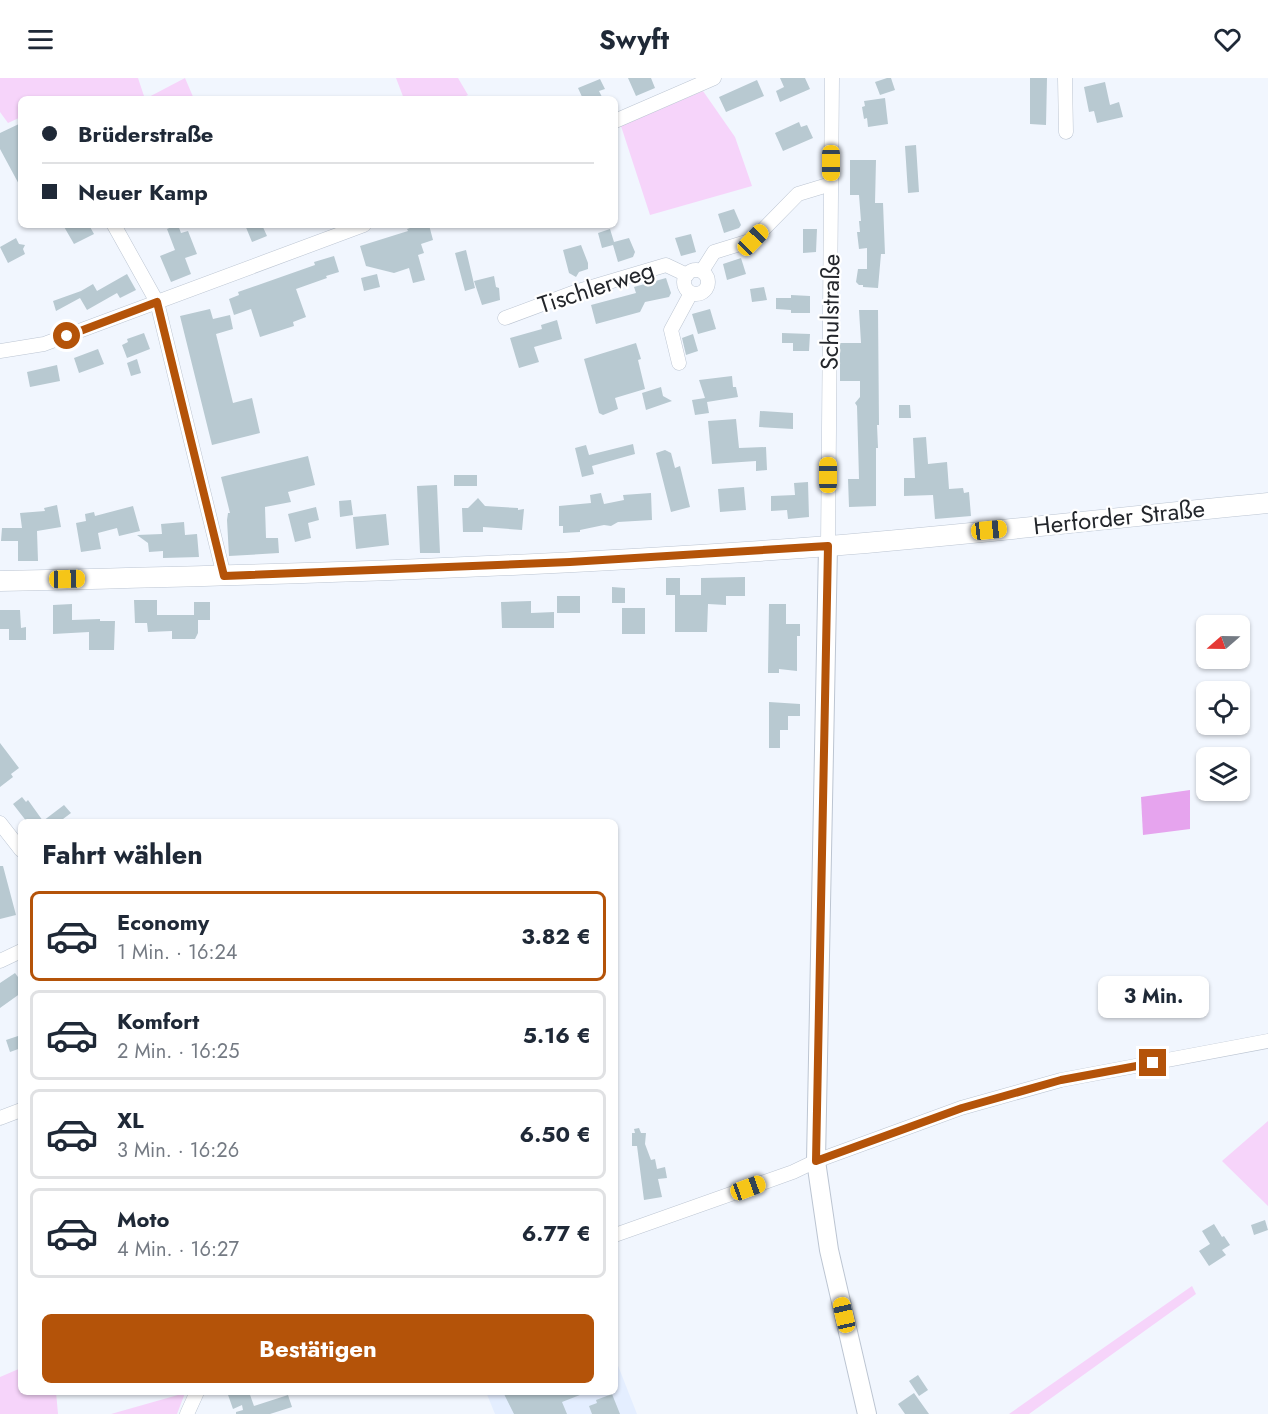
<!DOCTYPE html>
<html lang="de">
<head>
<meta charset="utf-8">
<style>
	body { margin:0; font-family:Jost,sans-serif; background:#f2f2f3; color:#1f2937; height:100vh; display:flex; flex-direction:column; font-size:22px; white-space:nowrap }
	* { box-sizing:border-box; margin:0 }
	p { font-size:20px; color:#747a83 }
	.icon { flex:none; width:33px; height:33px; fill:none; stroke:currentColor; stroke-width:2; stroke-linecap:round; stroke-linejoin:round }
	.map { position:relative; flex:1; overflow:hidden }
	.panel { position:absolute; left:18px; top:741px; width:600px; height:576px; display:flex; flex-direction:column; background:#fff; border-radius:9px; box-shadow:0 2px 4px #0004 }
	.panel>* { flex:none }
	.banner { position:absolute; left:18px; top:18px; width:600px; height:132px; border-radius:9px; box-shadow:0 2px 4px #0004; display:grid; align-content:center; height:132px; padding:0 24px; background:#fff }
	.needle { width:39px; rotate:250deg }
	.fabs { position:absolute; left:1196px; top:537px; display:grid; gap:12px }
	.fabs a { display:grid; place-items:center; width:54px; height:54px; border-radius:9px; background:#fff; box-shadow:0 2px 4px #0004; font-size:30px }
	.end { position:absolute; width:27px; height:27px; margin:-14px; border:8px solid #b45309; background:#fff; box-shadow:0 0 0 3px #fff }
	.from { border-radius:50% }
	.bubble { position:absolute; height:42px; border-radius:9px; background:#fff; box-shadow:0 2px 4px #0004; font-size:20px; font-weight:700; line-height:42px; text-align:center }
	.car { position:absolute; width:18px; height:36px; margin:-18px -9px; border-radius:8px; box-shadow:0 0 4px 2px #0007; background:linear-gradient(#f5c518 24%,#345 0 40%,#f5c518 0 76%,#345 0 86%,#f5c518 0) }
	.banner b { display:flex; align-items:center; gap:21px; height:57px; font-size:22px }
	.banner b+b { border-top:2px solid #e0e1e3 }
	.banner i { width:15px; height:15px; background:#1f2937 }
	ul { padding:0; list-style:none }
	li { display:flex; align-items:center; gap:18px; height:90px; margin:0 12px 9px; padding:0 12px; border:3px solid #e0e1e3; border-radius:9px }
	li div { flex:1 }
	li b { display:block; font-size:22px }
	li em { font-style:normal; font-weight:700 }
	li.current { border-color:#b45309 }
	li>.icon { width:54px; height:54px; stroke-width:1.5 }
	h2 { padding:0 24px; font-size:27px; line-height:72px }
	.cta { display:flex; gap:12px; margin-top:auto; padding:12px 24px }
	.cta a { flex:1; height:69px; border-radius:9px; background:#b45309; color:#fff; font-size:24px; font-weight:700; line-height:69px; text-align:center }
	header { display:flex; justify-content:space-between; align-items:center; height:78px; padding:0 24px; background:#fff; font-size:27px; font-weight:700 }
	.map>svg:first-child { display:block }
	.built { fill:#e4eeff }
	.green { fill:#f6d4fa }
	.forest { fill:#e6a4ee }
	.building { fill:#b8c9d1 }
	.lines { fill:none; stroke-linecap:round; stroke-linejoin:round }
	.minor-casing { stroke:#bcc5d2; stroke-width:15 }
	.tertiary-casing { stroke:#bcc5d2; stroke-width:20 }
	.secondary-casing { stroke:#bcc5d2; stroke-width:21 }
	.minor { stroke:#fff; stroke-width:14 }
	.tertiary { stroke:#fff; stroke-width:18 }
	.secondary { stroke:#fff; stroke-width:20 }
	.route { stroke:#b45309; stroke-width:8 }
	.labels { text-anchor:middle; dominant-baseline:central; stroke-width:4.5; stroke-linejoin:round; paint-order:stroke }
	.street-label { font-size:24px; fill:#23262b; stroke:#fff }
</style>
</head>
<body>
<header><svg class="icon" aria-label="menu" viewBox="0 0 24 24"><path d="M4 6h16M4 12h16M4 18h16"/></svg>Swyft<svg class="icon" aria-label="heart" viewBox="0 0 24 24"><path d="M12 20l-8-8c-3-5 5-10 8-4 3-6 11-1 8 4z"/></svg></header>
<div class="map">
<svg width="1268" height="1336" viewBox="0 0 1268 1336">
	<rect width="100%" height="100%" fill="#f1f6fe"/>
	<path class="built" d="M615,1280L637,1336H495L486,1314H615Z"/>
	<path class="green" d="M0,0H138L145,21L185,0L194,21H21V39L8,45L0,34Z
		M396,0H458L468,17L459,21H404Z
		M703,13L735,59L752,108L650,137L621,48Z
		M1268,1043V1128L1222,1083Z
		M1192,1208L1196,1216L1029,1336H1009Z
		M21,1290V1314H56L58,1336H0V1299Z
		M185,1315L177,1336H111Z"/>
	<path class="forest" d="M1190,712V751L1143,757L1141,719Z"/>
	<path class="building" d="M628,0H651L655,10L636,18Z
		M780,0H805L810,11L780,24L776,13L784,9Z
		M887,0H891L895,12L880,17L875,4Z
		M1030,0H1047L1046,47L1030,46Z
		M600,1L605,11L599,13L603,21H583L578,10Z
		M757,2L764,18L726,34L719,19Z
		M1105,4L1110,27L1119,24L1123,39L1097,45L1094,33L1089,34L1084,9Z
		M885,20L888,46L868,49L867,40L864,41L862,29L865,28L864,23Z
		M799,44L801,49L807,47L813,60L783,73L775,55Z
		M21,45V110L0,71V55Z
		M916,67L919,114L908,115L905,68Z
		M850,82H876L875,125H883L885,176H881L878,210L863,209V207H859L856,204L858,191H867V170L859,171L857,154H860L859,143H861L859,117H850Z
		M734,131L741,147L739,150L724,155L718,136Z
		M63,147H89L94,156L74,166Z
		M176,147H178L181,155L188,153L197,176L185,180L191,196L171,204L160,178L175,172L167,151Z
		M245,147H262L267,158L252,164Z
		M419,147H429L433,162L421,166L424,175L418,177L425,202L413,205L409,190L394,195L366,188L360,168L408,153L407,151Z
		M610,151L614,164L629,160L635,174L633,179L618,184L613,167L602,170L598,155Z
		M803,151H817L816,174L803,175Z
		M691,156L696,174L681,178L675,160Z
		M16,160L19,166L25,167L23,171L25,176L8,185L0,169Z
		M581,167L588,185V191L579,194L576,199L569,195L563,172Z
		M466,172L475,210L465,213L455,175Z
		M334,178L339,194L326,198L327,200L296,211L306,239L293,244L294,248L260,259L251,231L234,237L229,221L239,217L238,214L315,187L314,184Z
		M741,180L746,196L727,202L723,186Z
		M127,196L136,212L120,220L117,215L87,232L80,220L56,233L53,223L81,213L93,206L97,213Z
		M377,196L380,209L364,213L361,200Z
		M494,198L496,209L499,210L500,222L482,227L474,203Z
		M666,200L671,215L669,219L645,224L640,234L596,246L591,227L636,215L634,209Z
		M764,209L767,222L752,224L750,211Z
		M791,217L810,218V235H791V232L776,231V220H791Z
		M210,231L213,241L230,237L233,251L216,256L233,325L252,320L260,355L212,367L180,238Z
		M710,231L716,251L698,256L692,236Z
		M859,232H878L879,347H877L878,370H876V428L849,429L848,401H859L857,328L855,325L860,319V303H840V265H861Z
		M557,242L562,261L534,269L539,284L519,290L510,260L542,251L541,247Z
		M144,255L150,271L127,280L122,267L128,264L127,261Z
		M782,255L810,256L809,273H793V265H782Z
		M693,256L698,273L686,277L682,260Z
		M636,265L641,281L638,282L645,311L615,320L618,331L603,337L599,335L584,281Z
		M98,271L104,286L79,295L74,280Z
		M137,281L141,295L131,298L127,285Z
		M57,287L60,303L30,309L27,294Z
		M732,298L733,309H736L738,319L707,324L709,335L695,337L692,322L705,320L699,302Z
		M661,309L663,318L672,323L646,332L642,315Z
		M899,327H910L911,340H899Z
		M760,333L793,335V351L759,349Z
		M736,341L739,370L766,369L767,392L756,393V383L712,386L708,343Z
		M926,359L928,386L947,384L949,411L963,410L964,415L969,414L971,438L935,441L933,417L904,418V400H915L913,360Z
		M633,366L635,376L592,388L594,396L582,399L575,370L586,367L589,377Z
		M665,372L671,375L675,390L680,388L690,429L671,434L656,375Z
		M308,378L315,407L288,414L291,424L265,429L266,460H278L279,475L229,478L227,442L228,435H230L221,399Z
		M454,397H477V408H454Z
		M808,404L809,439L788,441L787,432L771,433V418L795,417L794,405Z
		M437,407L440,475H420L417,408Z
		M744,409L746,432L720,434L718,411Z
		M601,415L604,426L624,422L623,417L651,415L652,442L618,444L611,448L604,447L580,452V454L563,455V448H559V428L591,425L590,417Z
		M478,420L485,428L518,430V432L524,431L522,452L483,449V454H463L462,430H468Z
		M351,422L353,437L340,439L339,423Z
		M57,427L61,449L37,453L38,483H18V463H1L2,450H22L20,435L45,433L44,430Z
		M133,428L140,453L119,458L117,450L98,455L101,471L81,474L76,445L86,443L85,436L94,434L95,438Z
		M316,429L319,442L308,445L311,460L295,464L288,436Z
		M386,436L389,467L356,471L353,439Z
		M184,444L185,457L197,456L199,479L163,480V473L149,474L148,465L137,457L162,456L161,446Z
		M745,499V518H726V527L708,526L707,554H675V517H666V500H680V517H701V500Z
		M612,509L625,510V525H612Z
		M557,518H580V535H557Z
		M134,522H157V537H194V524H210V542H198V555L195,561H172V553L148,554L147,545H135Z
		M531,523V535L554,534V550H502L501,524Z
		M72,526V542L100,541V543H115L114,572H89V554L53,556V527Z
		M769,526H786V546H800V558H797V593L779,591V595H768Z
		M622,530H645V556H622Z
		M0,532H20L21,550L26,549V562H9V551H0Z
		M769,624L800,626V638H788V652H780V670H769Z
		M0,665L19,690L11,696L13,699L0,709Z
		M22,719L26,724L28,722L43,743L64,727L71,735L59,744H27L13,726Z
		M0,788H3L16,837L0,841Z
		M15,895L21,903V915L0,930V905Z
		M18,958L21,970L10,974L6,962Z
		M639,1050L641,1055H646L645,1066L651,1082L655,1081L657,1091L665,1089L667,1100L658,1101L662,1119L644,1122L637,1068H632V1055H635L634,1051Z
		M1265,1142L1268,1152L1254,1157L1251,1147Z
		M1214,1146L1222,1159L1224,1158L1230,1167L1222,1172L1226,1177L1209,1188L1199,1173L1210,1166L1202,1153Z
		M918,1297L928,1312L919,1318L909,1303Z
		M227,1314H249L254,1328L288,1317L292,1329L270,1336H236V1334L243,1332L242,1327L233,1331Z
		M503,1314H585V1315L562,1324L567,1336H514Z
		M914,1315L929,1336H905L898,1326Z
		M612,1316L620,1336H592L589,1328L597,1325L596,1322Z"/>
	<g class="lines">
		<g class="minor-casing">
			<path id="minor" d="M1065,0L1066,54
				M615,43L714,0
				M114,147L157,224L224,498
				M684 204a12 12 0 1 1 24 0a12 12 0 1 1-24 0Z
				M702,193L714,174L753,162L798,116L831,106
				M505,240L575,214L666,187L687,197
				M0,273L44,266L364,147
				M679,285L671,252L691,215
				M828,468L832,0
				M0,745L21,772
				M0,883L21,873
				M0,1040L21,1032
				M615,1157L793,1094L816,1083L961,1030L1061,1002L1268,963
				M187,1336L197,1314"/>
		</g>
		<g class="tertiary-casing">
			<path id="tertiary" d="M828,468L816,1083L829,1172L867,1336"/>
		</g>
		<g class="secondary-casing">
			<path id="secondary" d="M0,503C277,497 553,489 829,468C976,456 1122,439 1268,425"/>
		</g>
		<use href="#minor" class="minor"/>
		<use href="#tertiary" class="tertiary"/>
		<use href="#secondary" class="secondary"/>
	</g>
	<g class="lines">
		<path class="route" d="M67,258L157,224L224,498L570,484L828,468L816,1083L962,1030L1061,1002L1153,985"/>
	</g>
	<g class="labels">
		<g class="street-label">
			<text transform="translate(596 209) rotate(-18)">Tischlerweg</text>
			<text transform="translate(830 234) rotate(-89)">Schulstraße</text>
			<text transform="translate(1119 439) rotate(-6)">Herforder Straße</text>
		</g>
	</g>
</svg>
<div class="fabs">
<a><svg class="needle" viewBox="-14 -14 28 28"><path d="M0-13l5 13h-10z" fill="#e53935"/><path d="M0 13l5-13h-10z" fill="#747a83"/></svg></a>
<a><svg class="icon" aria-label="locate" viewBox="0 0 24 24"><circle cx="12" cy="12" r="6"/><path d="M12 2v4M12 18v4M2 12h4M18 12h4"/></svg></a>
<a><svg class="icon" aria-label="layers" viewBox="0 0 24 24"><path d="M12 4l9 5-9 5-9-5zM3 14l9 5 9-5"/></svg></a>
</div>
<i class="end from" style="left:67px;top:258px"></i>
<i class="end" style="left:1153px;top:985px"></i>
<div class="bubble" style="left:1098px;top:898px;width:111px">3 Min.</div>
<i class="car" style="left:831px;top:85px;rotate:180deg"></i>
<i class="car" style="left:753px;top:162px;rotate:44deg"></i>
<i class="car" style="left:828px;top:397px;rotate:0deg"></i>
<i class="car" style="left:989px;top:452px;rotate:84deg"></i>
<i class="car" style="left:67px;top:501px;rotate:89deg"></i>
<i class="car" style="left:748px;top:1110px;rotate:70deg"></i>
<i class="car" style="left:844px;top:1237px;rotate:347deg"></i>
<div class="banner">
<b><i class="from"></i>Brüderstraße</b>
<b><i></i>Neuer Kamp</b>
</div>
<section class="panel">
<h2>Fahrt wählen</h2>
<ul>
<li class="current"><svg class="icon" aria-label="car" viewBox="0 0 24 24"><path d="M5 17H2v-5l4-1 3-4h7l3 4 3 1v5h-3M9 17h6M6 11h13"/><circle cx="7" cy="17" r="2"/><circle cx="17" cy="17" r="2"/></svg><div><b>Economy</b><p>1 Min. · 16:24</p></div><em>3.82 €</em></li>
<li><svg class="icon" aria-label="car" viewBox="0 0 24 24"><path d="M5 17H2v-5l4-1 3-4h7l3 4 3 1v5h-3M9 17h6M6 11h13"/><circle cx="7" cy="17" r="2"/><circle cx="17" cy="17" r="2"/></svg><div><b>Komfort</b><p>2 Min. · 16:25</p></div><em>5.16 €</em></li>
<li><svg class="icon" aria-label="car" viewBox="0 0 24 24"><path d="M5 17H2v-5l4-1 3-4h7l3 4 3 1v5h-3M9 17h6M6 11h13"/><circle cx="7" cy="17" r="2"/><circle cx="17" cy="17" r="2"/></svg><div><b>XL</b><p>3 Min. · 16:26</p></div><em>6.50 €</em></li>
<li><svg class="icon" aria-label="car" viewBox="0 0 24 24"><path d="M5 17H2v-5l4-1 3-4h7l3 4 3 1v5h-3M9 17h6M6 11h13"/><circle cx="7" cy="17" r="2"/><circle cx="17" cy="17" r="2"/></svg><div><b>Moto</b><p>4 Min. · 16:27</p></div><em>6.77 €</em></li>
</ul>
<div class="cta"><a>Bestätigen</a></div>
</section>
</div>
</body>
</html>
